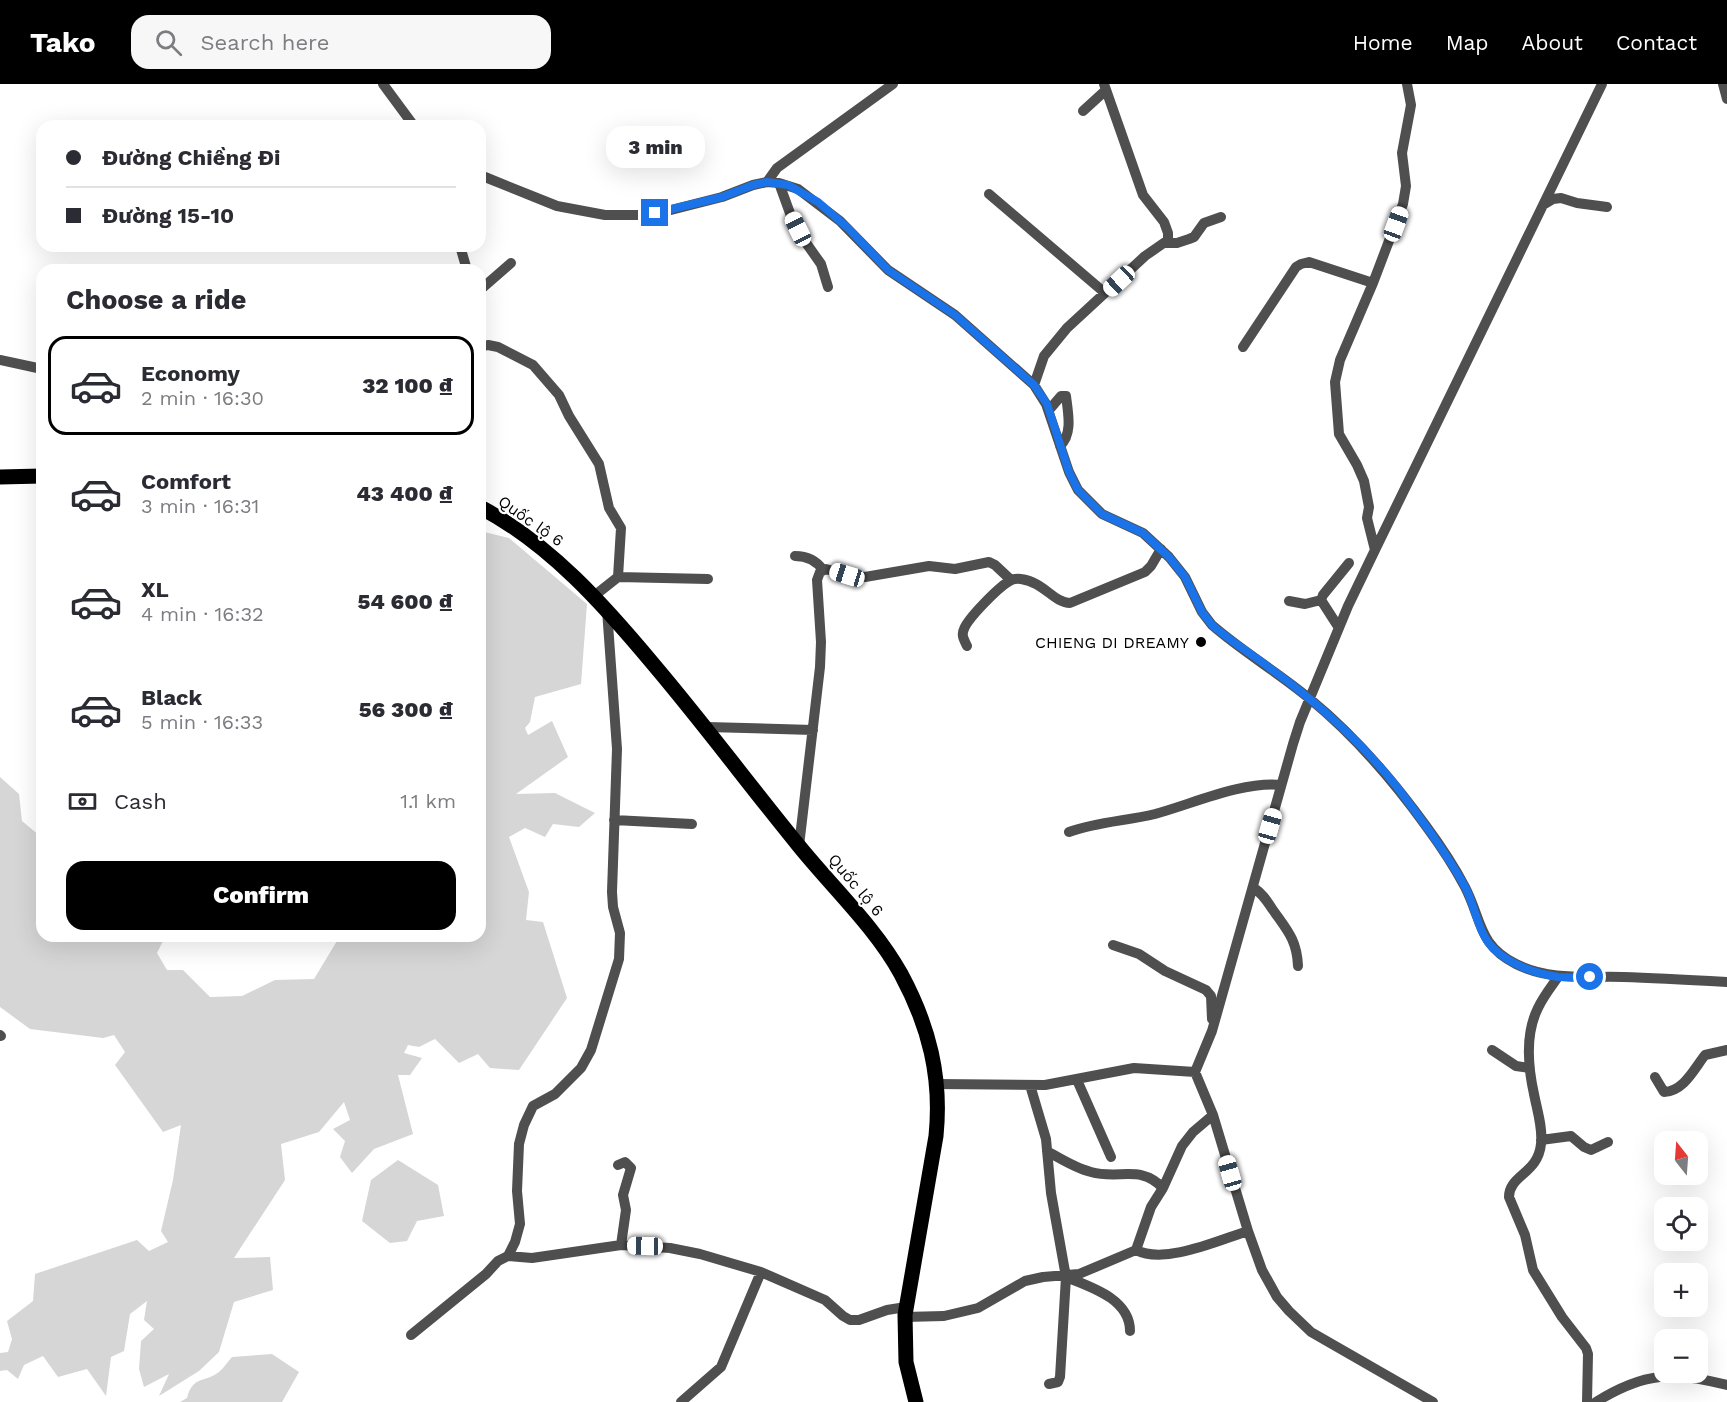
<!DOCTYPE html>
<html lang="en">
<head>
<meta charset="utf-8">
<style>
	body { margin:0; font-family:"Work Sans",sans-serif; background:#f7f7f7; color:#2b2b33; height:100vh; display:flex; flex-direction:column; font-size:22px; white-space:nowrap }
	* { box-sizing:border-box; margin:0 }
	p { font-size:20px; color:#7c7c81 }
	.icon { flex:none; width:33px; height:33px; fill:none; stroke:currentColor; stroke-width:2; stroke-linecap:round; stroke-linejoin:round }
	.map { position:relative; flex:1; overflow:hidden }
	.sheet { position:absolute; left:36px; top:180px; width:450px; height:678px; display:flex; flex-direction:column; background:#fff; border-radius:18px; box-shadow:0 6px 24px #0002 }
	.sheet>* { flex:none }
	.guide { position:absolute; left:36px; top:36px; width:450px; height:132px; border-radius:18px; box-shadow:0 6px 24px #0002; display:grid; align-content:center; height:132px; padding:0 30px; background:#fff }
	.needle { width:39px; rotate:343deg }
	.buttons { position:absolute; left:1654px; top:1047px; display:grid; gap:12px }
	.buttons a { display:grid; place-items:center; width:54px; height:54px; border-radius:12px; background:#fff; box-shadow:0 6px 24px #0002; font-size:30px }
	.end { position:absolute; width:27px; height:27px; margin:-14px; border:8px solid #1a73e8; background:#fff; box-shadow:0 0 0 3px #fff }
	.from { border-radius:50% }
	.bubble { position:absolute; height:42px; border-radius:18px; background:#fff; box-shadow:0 6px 24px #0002; font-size:20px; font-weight:800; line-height:42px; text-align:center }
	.car { position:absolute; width:18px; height:36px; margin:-18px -9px; border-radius:8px; box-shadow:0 0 4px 2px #0007; background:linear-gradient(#fff 24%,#345 0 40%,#fff 0 76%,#345 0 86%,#fff 0) }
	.guide b { display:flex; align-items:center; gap:21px; height:57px; font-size:22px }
	.guide b+b { border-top:2px solid #e1e1e2 }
	.guide i { width:15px; height:15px; background:#2b2b33 }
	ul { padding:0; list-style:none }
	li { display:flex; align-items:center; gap:18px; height:99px; margin:0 12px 9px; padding:0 18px; border:3px solid transparent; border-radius:18px }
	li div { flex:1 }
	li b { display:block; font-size:22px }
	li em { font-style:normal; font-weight:800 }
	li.active { border-color:#000 }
	li>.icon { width:54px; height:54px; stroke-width:1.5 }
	h2 { padding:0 30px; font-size:27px; line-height:72px }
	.pay { display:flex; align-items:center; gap:15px; height:66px; padding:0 30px; font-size:22px }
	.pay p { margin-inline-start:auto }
	.primary-button { display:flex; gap:12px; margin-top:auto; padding:12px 30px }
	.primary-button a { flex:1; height:69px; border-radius:18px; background:#000; color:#fff; font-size:24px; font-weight:800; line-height:69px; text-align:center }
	header { display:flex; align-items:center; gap:36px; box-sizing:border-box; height:84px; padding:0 30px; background:#000; color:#fff }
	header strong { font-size:28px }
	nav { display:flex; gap:33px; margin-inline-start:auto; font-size:21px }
	.search { width:420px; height:54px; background:#f7f7f7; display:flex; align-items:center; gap:15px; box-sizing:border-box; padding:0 21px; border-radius:18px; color:#7c7c81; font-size:22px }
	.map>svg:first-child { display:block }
	.green { fill:#d6d6d6 }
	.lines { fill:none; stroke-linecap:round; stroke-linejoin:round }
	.minor { stroke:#4f4f4f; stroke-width:10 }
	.highway { stroke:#000; stroke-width:15 }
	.route { stroke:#1a73e8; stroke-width:8 }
	.poi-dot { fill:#000; stroke:#fff; stroke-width:2 }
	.labels { text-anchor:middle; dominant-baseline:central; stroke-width:4.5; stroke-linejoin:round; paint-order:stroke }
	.street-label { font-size:16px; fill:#000; stroke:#fff }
	.poi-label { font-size:16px; fill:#000; stroke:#fff; text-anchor:end }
</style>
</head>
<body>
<header>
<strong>Tako</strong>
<div class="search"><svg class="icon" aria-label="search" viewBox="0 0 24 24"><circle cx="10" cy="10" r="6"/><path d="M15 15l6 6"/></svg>Search here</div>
<nav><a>Home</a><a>Map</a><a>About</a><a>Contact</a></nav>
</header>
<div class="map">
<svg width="1727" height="1318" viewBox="0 0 1727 1318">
	<rect width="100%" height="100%" fill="#fff"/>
	<path class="green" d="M480,447L509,454L587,520L581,600L535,613L530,638L525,644L528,651L552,637L568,673L516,710L555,709L595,729L579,743L553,740L545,753L525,744L509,753L529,808L526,836L543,838L567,914L519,986L490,984L478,970L459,979L435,955L419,963L408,961L404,969L422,974L410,991H398L413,1050L374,1065L352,1089L340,1073L345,1057L333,1045L350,1036L344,1018L319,1048L281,1060L285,1096L234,1174L270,1173L273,1206L234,1218L219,1268L199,1287L159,1312L169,1290L144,1303L139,1285L141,1257L154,1245L144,1236L147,1217L130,1230L124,1267L111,1273L106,1312L87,1285L58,1293L43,1272L24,1281L18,1295L7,1286L0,1287V1269L8,1268L12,1255L7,1237L33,1217L35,1190L137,1156L149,1167L168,1158L161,1147L173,1096L181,1041L163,1048L115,981L125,968L114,951L103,954L30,945L0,923V693L19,710L22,737L40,752L42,750V852H162L164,855L157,869L167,886H183L210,913L242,912L275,896L314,895L340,852H480Z
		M398,1076L438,1101L444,1132L417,1137L407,1157L390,1159L362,1137L371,1096Z
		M272,1270L299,1288L282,1318H180L187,1314C193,1291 205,1299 219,1288C224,1284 228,1277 232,1273Z"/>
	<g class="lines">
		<path class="minor" d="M383,0L414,42
			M1723,0L1727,15
			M1083,27L1106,6
			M480,91L557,122L605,131H642L667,127L722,113L753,101L767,98L779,99L798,105L840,137L888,186L955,231L1034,301L1046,320L1069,388L1078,406L1102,430L1143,449L1169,473L1185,493L1202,528L1212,541C1243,568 1279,589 1310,615C1355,652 1392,695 1426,742C1440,761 1454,782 1465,803C1482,836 1478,861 1516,880C1550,897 1586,892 1623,893C1657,894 1692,896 1727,898
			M767,98L777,84L893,0
			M779,99L791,132L804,156L821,180L828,203
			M989,110L1105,209
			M1543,121L1553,115L1561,114L1577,119L1607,123
			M1164,159H1177L1189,155L1194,153L1204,139L1221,133
			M460,162L467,186
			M480,206L511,179
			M480,263L488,261L498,263L533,281L559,311L569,332L599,380L609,424L621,444L618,493
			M1243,263L1296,183L1301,180L1309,178L1373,199
			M0,276L42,285
			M1034,301L1044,272L1067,244L1145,172L1168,156V149L1164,138L1143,111L1104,0
			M1049,326L1061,312H1066C1068,329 1073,350 1060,362
			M1375,466L1367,434L1369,423L1364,397L1357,381L1339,350L1335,298L1340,276L1373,199L1403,120L1406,102L1402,69L1411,21L1407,0
			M795,472C807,472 816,476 823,486
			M594,512L618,493L708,495
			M1289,517L1305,520L1321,516
			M1339,544L1321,516L1323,511L1349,479
			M967,562C964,556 961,551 964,545C968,534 998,504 1008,498C1012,495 1016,494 1021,495C1044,498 1054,519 1070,519L1145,488L1151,482L1161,465
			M707,643L813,646
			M614,736L692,740
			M1069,748C1097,738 1126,737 1155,730C1192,720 1243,697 1281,701
			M799,762L820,583L821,558L817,496L820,488L826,485L847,491L865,493L929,482L955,485L989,478L995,481L1011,496
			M1254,804C1263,810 1267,817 1273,826C1287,846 1297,856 1298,882
			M1113,861L1139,870L1165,887L1206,906L1211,912L1212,935
			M1558,893C1551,903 1543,913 1538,924C1525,950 1528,983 1534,1010C1537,1026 1543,1044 1541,1060C1538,1090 1509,1091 1509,1113L1525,1151L1533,1186L1562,1233L1586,1264L1588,1270L1587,1318
			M0,951L1,952
			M1492,966L1516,982L1529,984
			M1195,988L1212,947L1293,660L1300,638L1348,522L1375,466L1602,0
			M1655,993L1664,1008C1684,1007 1694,985 1705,971L1727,966
			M1077,996L1111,1073
			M937,1000L1045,1001L1134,984L1195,988L1213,1031L1248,1147L1262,1186L1277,1213L1289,1227L1311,1248L1433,1318
			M1030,1001L1046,1055L1051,1109L1066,1193L1060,1293L1058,1298L1049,1300
			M1541,1056L1571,1052L1584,1063L1591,1066L1608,1058
			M1047,1067C1061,1075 1075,1084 1091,1088C1120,1096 1140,1080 1163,1104
			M618,1081L625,1078L631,1084L623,1111L626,1126L621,1161
			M1136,1166L1151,1123L1163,1104L1182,1062L1193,1048L1213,1031
			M508,1172L532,1174L621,1161L670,1164L700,1170L761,1188L825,1216L843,1232L850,1236H859L887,1226L906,1223
			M1066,1193C1091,1203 1130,1215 1130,1247
			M905,1233L944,1232L978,1224L1025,1197L1043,1193L1079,1190L1136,1166C1165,1181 1219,1156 1248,1147
			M411,1251L486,1190L498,1177L508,1172L515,1158L520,1140L517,1107L519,1060L524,1041L533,1022L555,1010L581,984L591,966L619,875L620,849L613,823L612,808L617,665L607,526
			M681,1318L721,1283L761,1188
			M1596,1318C1644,1288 1674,1287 1727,1301"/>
		<path class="highway" d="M0,393L42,392
			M480,423C550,460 604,521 654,581C704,640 750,702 799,762C833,804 875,843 901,890C929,942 942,993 936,1052L905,1231L906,1278L916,1318"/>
	</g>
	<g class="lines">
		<path class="route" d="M655,129L722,113L753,101L767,98L788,101L818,118L848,144L888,186L955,231L1034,301L1047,320L1069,388L1078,406L1102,430L1143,449L1169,473L1185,493L1202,528L1212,541C1230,557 1252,570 1271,585C1318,619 1361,658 1397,703C1421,735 1445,767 1464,801C1475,820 1477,847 1492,863C1508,880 1536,890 1558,893C1569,894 1580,893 1590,893"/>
	</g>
	<circle class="poi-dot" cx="1201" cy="558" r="6"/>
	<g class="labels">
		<g class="street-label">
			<text transform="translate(531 437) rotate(35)">Quốc lộ 6</text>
			<text transform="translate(856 801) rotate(50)">Quốc lộ 6</text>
		</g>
		<g class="poi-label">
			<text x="1189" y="558">CHIENG DI DREAMY</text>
		</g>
	</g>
</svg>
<div class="buttons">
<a><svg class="needle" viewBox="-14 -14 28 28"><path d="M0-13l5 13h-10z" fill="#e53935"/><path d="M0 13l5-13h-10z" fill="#7c7c81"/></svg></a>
<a><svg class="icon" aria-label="locate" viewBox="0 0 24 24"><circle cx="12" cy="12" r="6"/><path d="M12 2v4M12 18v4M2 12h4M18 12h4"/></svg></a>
<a>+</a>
<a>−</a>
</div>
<i class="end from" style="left:1590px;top:893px"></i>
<i class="end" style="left:655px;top:129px"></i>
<div class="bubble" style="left:606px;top:42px;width:99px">3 min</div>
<i class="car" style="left:1396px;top:140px;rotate:20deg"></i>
<i class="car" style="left:798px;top:145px;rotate:334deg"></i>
<i class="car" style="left:1119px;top:197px;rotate:227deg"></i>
<i class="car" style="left:847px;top:491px;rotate:287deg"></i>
<i class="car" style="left:1270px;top:742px;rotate:16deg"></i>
<i class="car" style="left:1230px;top:1089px;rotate:344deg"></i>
<i class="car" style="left:645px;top:1162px;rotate:271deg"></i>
<div class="guide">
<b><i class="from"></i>Đường Chiềng Đi</b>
<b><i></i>Đường 15-10</b>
</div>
<section class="sheet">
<h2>Choose a ride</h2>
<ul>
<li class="active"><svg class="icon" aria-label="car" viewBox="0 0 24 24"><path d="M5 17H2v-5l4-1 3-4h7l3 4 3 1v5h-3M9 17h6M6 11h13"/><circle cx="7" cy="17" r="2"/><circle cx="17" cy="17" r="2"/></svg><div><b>Economy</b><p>2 min · 16:30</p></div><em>32 100 ₫</em></li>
<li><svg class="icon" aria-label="car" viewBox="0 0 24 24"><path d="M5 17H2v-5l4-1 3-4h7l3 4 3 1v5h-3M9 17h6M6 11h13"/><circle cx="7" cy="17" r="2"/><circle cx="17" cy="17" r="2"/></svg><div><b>Comfort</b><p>3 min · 16:31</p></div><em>43 400 ₫</em></li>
<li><svg class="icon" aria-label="car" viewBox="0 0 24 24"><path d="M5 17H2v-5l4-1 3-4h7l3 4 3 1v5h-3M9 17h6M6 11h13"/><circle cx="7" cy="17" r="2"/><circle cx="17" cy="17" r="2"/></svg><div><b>XL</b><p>4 min · 16:32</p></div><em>54 600 ₫</em></li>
<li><svg class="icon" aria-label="car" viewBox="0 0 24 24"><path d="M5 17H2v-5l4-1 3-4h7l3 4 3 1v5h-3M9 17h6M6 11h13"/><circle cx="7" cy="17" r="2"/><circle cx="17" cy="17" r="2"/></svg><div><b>Black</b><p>5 min · 16:33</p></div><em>56 300 ₫</em></li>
</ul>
<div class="pay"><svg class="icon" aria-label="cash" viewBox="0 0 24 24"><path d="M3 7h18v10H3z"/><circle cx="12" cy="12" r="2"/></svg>Cash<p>1.1 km</p></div>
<div class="primary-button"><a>Confirm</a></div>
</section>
</div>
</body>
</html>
